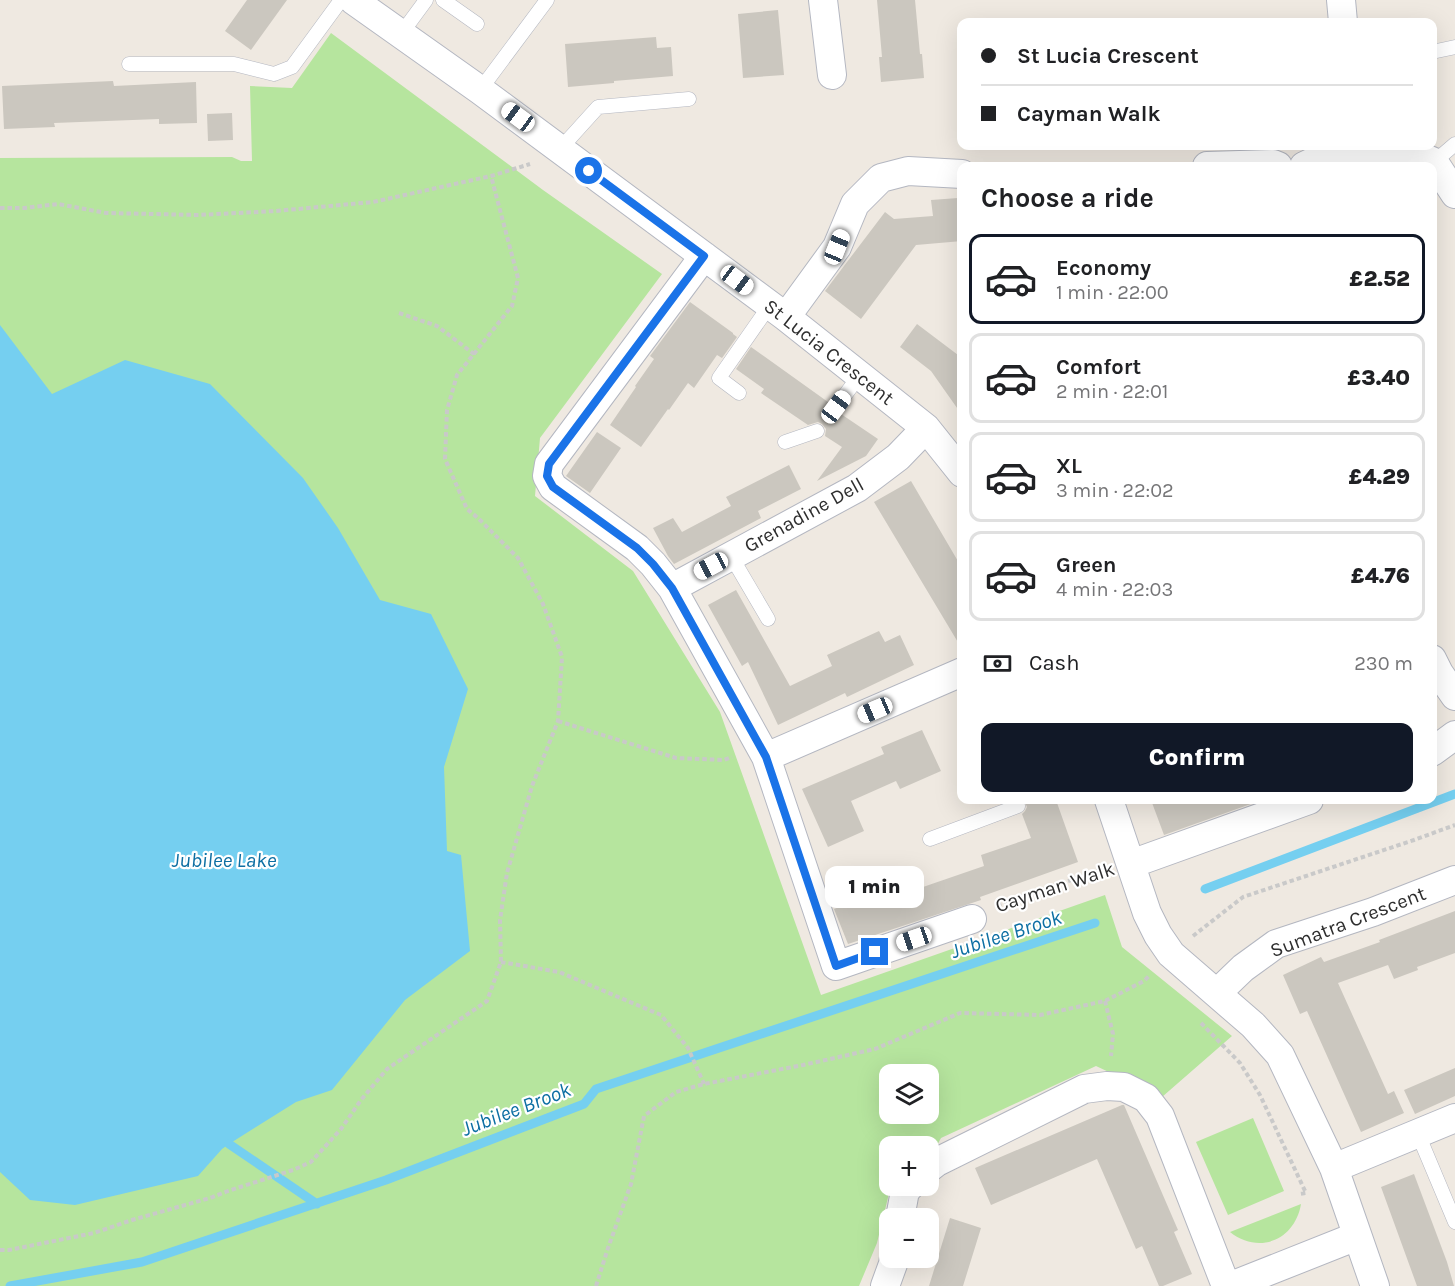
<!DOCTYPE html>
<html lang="en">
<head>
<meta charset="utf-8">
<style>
	body { margin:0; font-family:Karla,sans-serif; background:#f6f6f6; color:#202124; height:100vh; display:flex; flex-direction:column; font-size:22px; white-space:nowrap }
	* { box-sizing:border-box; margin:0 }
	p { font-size:20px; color:#757577 }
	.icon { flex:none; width:33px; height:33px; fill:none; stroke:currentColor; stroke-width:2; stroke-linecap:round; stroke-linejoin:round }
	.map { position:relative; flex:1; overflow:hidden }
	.details { position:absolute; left:957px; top:162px; width:480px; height:642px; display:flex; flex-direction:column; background:#fff; border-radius:12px; box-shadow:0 6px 24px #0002 }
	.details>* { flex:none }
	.hud { position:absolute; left:957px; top:18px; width:480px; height:132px; border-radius:12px; box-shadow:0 6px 24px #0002; display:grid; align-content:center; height:132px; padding:0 24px; background:#fff }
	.tools { position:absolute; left:879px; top:1064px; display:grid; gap:12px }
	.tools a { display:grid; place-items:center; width:60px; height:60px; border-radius:12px; background:#fff; box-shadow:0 6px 24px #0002; font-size:30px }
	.end { position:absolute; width:27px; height:27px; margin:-14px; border:8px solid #1a73e8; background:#fff; box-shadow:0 0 0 3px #fff }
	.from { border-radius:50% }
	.bubble { position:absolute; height:42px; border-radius:12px; background:#fff; box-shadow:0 6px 24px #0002; font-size:20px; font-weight:800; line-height:42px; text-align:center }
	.car { position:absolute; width:18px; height:36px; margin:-18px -9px; border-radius:8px; box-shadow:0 0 4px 2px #0007; background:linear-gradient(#fff 24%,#345 0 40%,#fff 0 76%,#345 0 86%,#fff 0) }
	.hud b { display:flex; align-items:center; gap:21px; height:57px; font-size:22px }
	.hud b+b { border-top:2px solid #e0e0e0 }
	.hud i { width:15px; height:15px; background:#202124 }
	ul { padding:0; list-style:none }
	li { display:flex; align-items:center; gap:18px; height:90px; margin:0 12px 9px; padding:0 12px; border:3px solid #e0e0e0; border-radius:12px }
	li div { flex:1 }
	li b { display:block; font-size:22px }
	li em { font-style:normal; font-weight:800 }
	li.active { border-color:#111827 }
	li>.icon { width:54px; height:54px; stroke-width:1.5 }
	h2 { padding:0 24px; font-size:27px; line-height:72px }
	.pay { display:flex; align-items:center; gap:15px; height:66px; padding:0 24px; font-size:22px }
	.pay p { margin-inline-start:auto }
	.primary-button { display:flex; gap:12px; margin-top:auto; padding:12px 24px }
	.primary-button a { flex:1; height:69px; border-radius:12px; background:#111827; color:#fff; font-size:24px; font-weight:800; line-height:69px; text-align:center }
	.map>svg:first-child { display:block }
	.green { fill:#b6e59e; fill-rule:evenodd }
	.water { fill:#75cff0 }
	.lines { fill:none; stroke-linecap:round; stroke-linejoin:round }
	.stream { stroke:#75cff0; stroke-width:9 }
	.building { fill:#cbc7bf }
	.lane-casing { stroke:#b4b7c1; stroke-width:15 }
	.street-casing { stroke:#b4b7c1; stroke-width:30 }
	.path { stroke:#c9c9c9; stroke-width:4; stroke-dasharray:4.5 3; stroke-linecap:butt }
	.lane { stroke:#fff; stroke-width:14 }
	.street { stroke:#fff; stroke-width:28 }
	.route { stroke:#1a73e8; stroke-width:8 }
	.labels { text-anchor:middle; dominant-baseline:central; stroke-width:4.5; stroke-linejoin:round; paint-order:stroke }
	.street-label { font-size:20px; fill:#2e2e2e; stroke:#fff }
	.water-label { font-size:21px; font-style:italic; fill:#0d6fa3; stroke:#fff }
</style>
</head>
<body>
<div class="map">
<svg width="1455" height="1286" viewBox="0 0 1455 1286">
	<rect width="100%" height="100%" fill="#efe9e1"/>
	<path class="green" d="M331,33L543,190L662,274L540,438L535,496L633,571L720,712L821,995L1105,895L1122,947L1232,1036L1162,1097L1096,1066L941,1138L934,1151L929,1155L928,1146H890V1185H891L877,1243L859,1286H0V158L232,157L241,161H252L250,86L292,88ZM890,1074H928V1113H890Z
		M1253,1118L1284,1191L1228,1215L1196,1142Z
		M1301,1204C1295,1240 1259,1255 1230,1232Z"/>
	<path class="water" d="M0,325L52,394L125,360L210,384L303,478L338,528L380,600L431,614L468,689L444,767L447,851L461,855L470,951L405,1000L332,1090L296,1102L229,1144L222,1149L198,1176L75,1205L30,1200L0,1172Z"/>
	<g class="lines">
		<path class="stream" d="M1205,889L1455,794
			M229,1144L317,1204
			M10,1286L142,1262L386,1180L584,1104L596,1089L1095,923"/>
	</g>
	<path class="building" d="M247,0H287L251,50L225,31Z
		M877,0H915L920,54H922L924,78L881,82L879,57H882Z
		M778,10L784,75L743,78L738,14Z
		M656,37L657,48L671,47L673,76L614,81V83L568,87L565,44Z
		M113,81L114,86L196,82L197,123L159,124V119L54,123L55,127L4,129L2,86Z
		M232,113L233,140L208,141L207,114Z
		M958,198L962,241L916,245L861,319L825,291L885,212L894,219L933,216L931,200Z
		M690,302L733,333V334L737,337L722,358L717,355L694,388L688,383L669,410L668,409L641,447L610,425L636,387L635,386L654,359L650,356Z
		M917,324L962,358V415L931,371L900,347Z
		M751,347L828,402V410L831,414L836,416L841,414L878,439L866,456L817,481L842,447L825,436L826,429L822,424L818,422L808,425L761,393L764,389L736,369Z
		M597,432L621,448L590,493L566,476Z
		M789,465L801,489L758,511L761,518L674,564L668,556L653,528L673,518L682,532L731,506L726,497Z
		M911,481L962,568V649L874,502Z
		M736,590L790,686L832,666L827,655L879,631L885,642L900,635L914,665L847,697L845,693L778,725L748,662L742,666L708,605Z
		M922,730L941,771L900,789L896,781L851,801L864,831L828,847L802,789L884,754L881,747Z
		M1024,800H1056L1078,862L980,897L981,900L848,944L834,909L919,877L923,887L984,866L981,855L1031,838L1022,814L1025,811L1027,807Z
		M1151,800H1262L1164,835Z
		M1455,911V953L1417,967L1418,970L1394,979L1388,965L1338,983L1388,1094L1394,1091L1404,1113L1361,1132L1307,1011L1300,1014L1283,975L1321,957L1324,962L1380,942L1379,940Z
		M1455,1068V1096L1415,1114L1404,1090Z
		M1122,1105H1124L1178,1230L1174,1232L1192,1274L1163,1286H1159L1142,1246L1136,1249L1097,1159L991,1205L975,1168Z
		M1414,1174L1447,1262L1454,1286H1417L1381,1187Z
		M950,1218L981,1228L963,1286H929Z"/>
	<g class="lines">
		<g class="lane-casing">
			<path id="lane" d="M443,0L477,24
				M401,34L426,0
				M1432,52L1455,47
				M129,64H234L274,74L292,67L341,0
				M480,90L547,0
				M560,149L598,107L689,99
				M1434,162L1455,144
				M739,393L719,378L770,305
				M836,407L860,375
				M785,442L817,431
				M731,556L768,619
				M930,839L1018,806
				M815,905L895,877
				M1418,1134L1455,1222"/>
		</g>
		<g class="street-casing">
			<path id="street" d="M353,0L480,90L786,317L926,428L962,473
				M823,0L832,75
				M1341,0L1343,22
				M1207,166L1273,164L1278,166
				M1304,166L1321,158L1418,155L1434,162L1455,194
				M704,256L549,464L547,476L553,487L637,548L653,564L672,588L766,757L836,966L972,919
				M786,317L837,247L855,204L881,178L908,171L962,174
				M672,588L857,488L898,457L926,428
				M1432,659L1439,673L1455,696
				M1432,752L1455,735
				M766,757L962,672
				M1109,800L1147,913L1158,935L1171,954L1253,1025L1280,1055L1334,1168L1375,1286
				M1131,864L1309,800
				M1217,993L1243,968L1276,944L1373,912L1455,880
				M1334,1168L1455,1118
				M928,1169L937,1162L1084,1089L1107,1086L1124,1087L1146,1098L1160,1116L1226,1286
				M900,1218L905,1191L911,1185
				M885,1286L893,1264L894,1257
				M1231,1286L1357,1236"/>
		</g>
		<path class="path" d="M0,208H24L58,204L106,213L198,215L276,211L373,202L491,176L530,164
			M399,313L437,326L474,354
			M558,721L676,758L724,760L732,757
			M997,905L1101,870
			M1193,936L1243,897L1414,840L1455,825
			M501,962L559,972L661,1015L688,1048L704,1084
			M1105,1001L1113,1034L1111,1056
			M1201,1023L1240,1063L1260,1095L1306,1193L1299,1194
			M0,1250H9L94,1233L132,1220L210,1198L228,1191L293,1170L311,1162L341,1129L361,1100L387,1069L487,1001L501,962L500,920L507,873L532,786L558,721L562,657L543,604L518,558L478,518L467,509L445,459L447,410L457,375L512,306L518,278L491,176
			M596,1286L608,1248L631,1184L644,1116L676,1092L704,1084L803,1065L875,1049L960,1013L1040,1015L1105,1001L1144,981L1150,975"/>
		<use href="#lane" class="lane"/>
		<use href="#street" class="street"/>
	</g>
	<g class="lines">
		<path class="route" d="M589,171L704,256L549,464L547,476L553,487L637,548L653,564L672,588L766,757L836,966L875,952"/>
	</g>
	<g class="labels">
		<g class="street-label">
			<text transform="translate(829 352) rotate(38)">St Lucia Crescent</text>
			<text transform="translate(804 515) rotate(-29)">Grenadine Dell</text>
			<text transform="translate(1055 887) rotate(-18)">Cayman Walk</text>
			<text transform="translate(1348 922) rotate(-21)">Sumatra Crescent</text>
		</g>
		<g class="water-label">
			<text x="224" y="860">Jubilee Lake</text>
			<text transform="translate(1006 934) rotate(-18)">Jubilee Brook</text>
			<text transform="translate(516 1109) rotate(-21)">Jubilee Brook</text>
		</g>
	</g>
</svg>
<div class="tools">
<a><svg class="icon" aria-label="layers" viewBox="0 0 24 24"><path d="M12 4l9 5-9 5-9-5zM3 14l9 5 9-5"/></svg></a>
<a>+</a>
<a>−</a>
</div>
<i class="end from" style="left:589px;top:171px"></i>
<i class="end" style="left:875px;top:952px"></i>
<div class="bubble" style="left:825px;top:866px;width:99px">1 min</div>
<i class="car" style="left:518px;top:117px;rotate:306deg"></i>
<i class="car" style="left:837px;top:247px;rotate:22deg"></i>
<i class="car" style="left:737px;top:280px;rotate:127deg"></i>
<i class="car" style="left:836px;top:407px;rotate:37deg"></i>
<i class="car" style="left:711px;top:566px;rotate:242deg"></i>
<i class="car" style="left:875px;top:710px;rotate:247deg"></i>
<i class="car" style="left:914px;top:939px;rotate:251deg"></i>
<div class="hud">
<b><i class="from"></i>St Lucia Crescent</b>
<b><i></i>Cayman Walk</b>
</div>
<section class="details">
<h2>Choose a ride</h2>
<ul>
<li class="active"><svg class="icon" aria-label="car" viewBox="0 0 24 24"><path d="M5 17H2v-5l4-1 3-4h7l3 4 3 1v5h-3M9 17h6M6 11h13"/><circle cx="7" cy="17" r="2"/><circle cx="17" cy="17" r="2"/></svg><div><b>Economy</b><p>1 min · 22:00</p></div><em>£2.52</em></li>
<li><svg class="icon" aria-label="car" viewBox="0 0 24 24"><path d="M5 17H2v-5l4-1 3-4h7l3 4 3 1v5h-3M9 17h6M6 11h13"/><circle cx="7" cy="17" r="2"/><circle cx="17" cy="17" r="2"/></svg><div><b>Comfort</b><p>2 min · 22:01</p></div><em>£3.40</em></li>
<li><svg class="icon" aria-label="car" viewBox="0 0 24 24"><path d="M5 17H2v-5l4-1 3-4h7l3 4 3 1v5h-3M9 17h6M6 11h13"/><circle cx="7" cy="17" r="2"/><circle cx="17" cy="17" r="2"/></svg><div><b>XL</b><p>3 min · 22:02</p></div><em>£4.29</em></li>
<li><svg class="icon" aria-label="car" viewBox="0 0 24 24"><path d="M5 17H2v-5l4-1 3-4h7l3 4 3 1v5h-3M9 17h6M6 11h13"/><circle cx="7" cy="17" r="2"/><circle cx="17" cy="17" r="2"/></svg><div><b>Green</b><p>4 min · 22:03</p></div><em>£4.76</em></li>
</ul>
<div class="pay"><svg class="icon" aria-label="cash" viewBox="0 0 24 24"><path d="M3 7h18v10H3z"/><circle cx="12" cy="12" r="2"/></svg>Cash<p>230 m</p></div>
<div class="primary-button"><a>Confirm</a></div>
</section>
</div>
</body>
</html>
